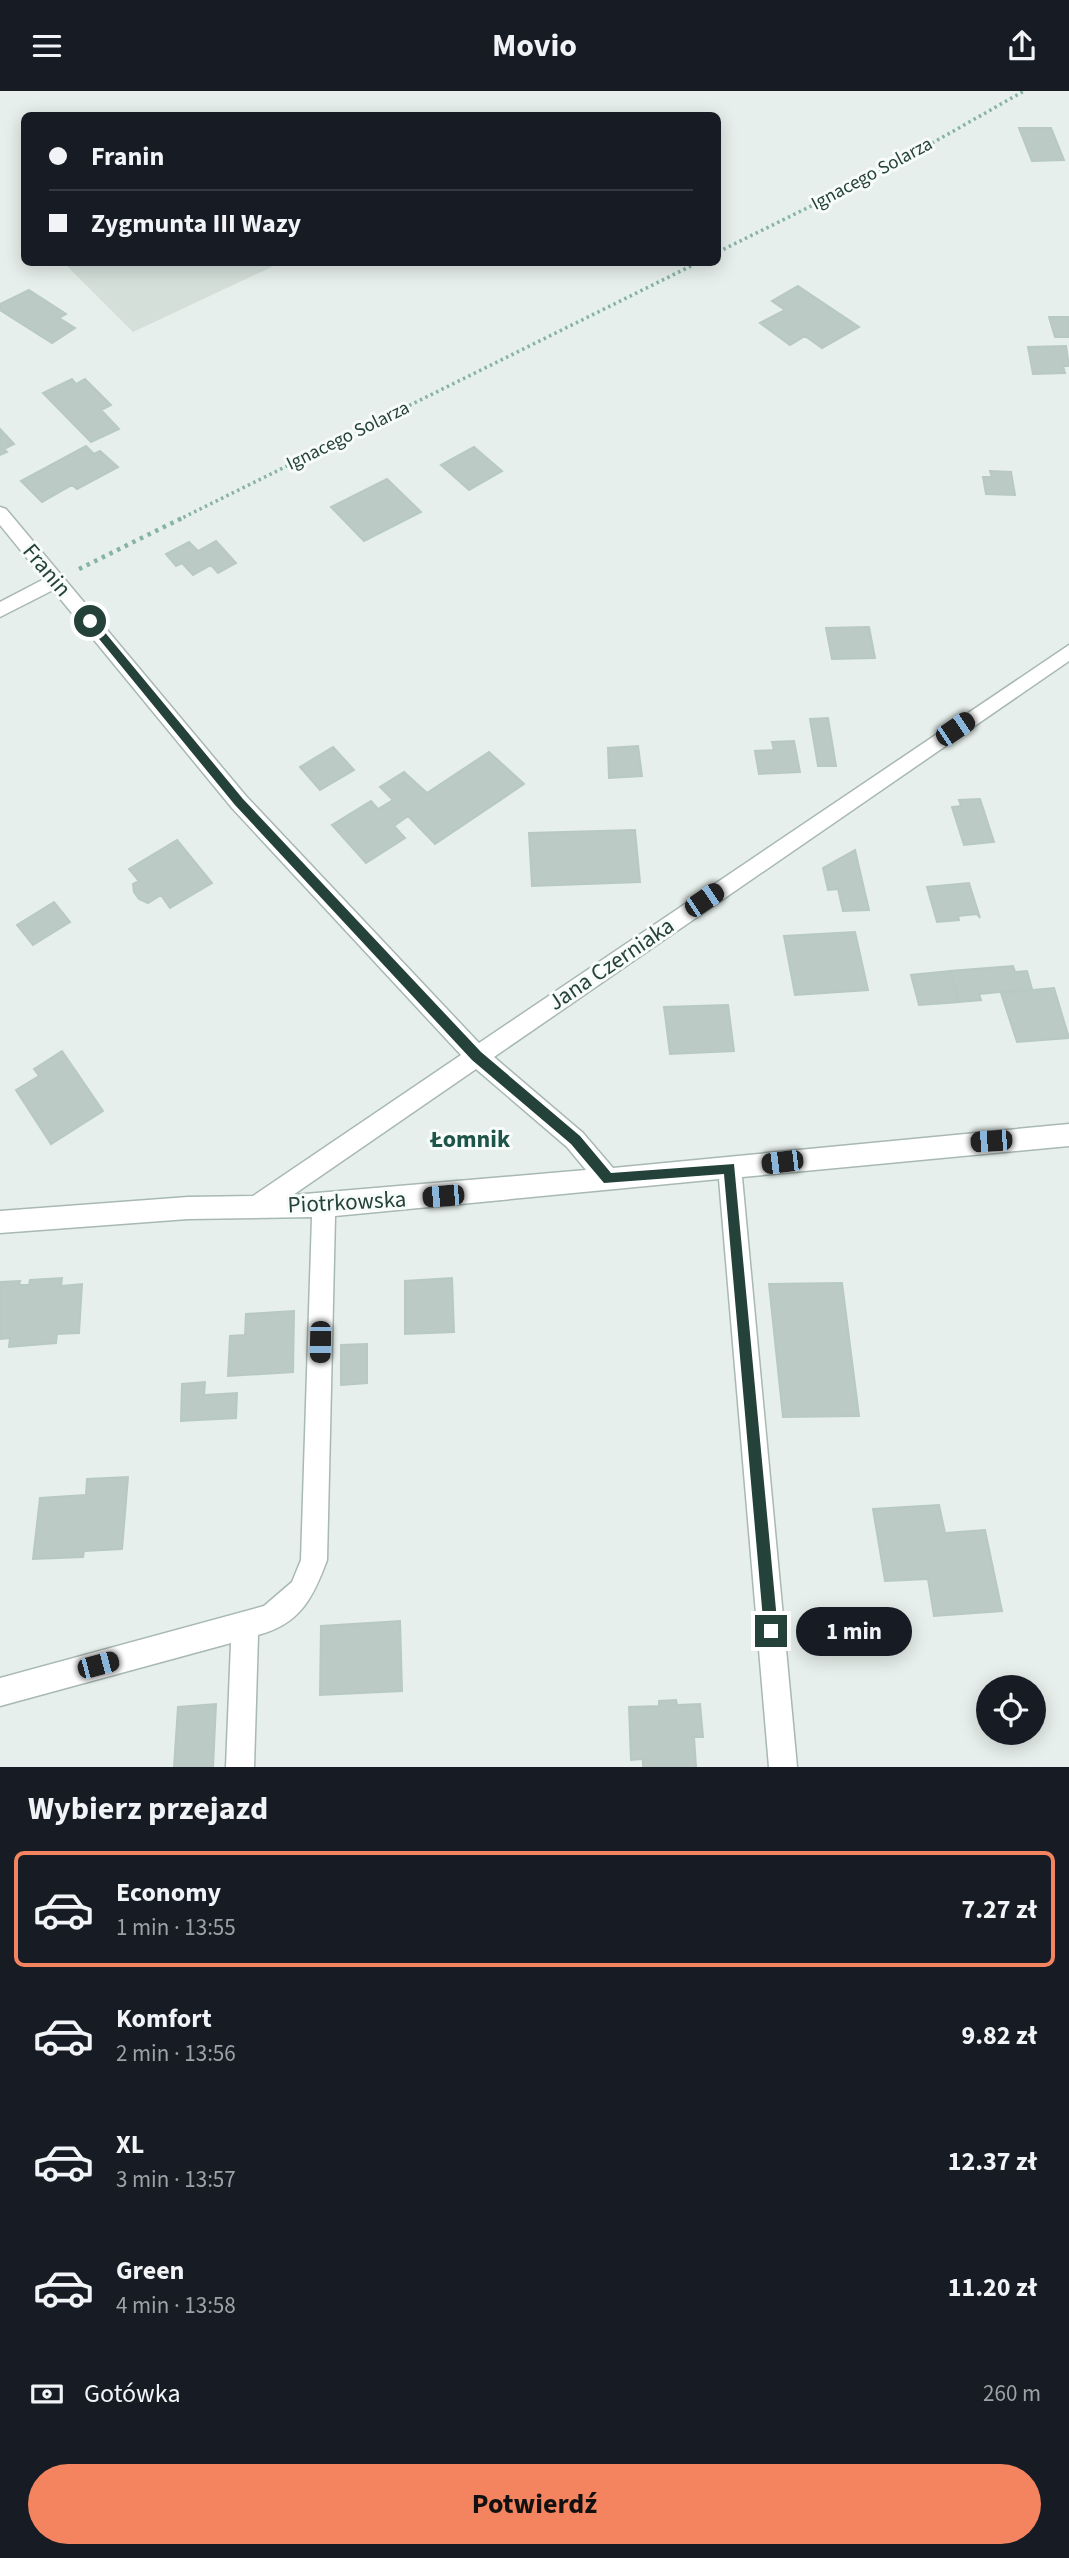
<!DOCTYPE html>
<html lang="pl">
<head>
<meta charset="utf-8">
<style>
	body { margin:0; font-family:"Source Sans 3",sans-serif; background:#20242c; color:#f1f3f6; height:100vh; display:flex; flex-direction:column; font-size:26px; white-space:nowrap }
	* { box-sizing:border-box; margin:0 }
	p { font-size:23px; color:#9ea1a6 }
	.icon { flex:none; width:38px; height:38px; fill:none; stroke:currentColor; stroke-width:2; stroke-linecap:round; stroke-linejoin:round }
	.map { position:relative; height:1676px; overflow:hidden }
	.sheet { display:flex; flex-direction:column; background:#171b24; flex:1 }
	.sheet>* { flex:none }
	.guide { position:absolute; left:21px; top:21px; width:700px; height:154px; border-radius:10px; box-shadow:0 4px 18px #0003; display:grid; align-content:center; height:154px; padding:0 28px; background:#171b24 }
	.controls { position:absolute; left:976px; top:1584px; display:grid; gap:14px }
	.controls a { display:grid; place-items:center; width:70px; height:70px; border-radius:50%; background:#171b24; box-shadow:0 4px 18px #0003; font-size:35px }
	.end { position:absolute; width:32px; height:32px; margin:-16px; border:9px solid #24423a; background:#fff; box-shadow:0 0 0 4px #fff }
	.from { border-radius:50% }
	.bubble { position:absolute; height:49px; border-radius:24px; background:#171b24; box-shadow:0 4px 18px #0003; font-size:23px; font-weight:700; line-height:49px; text-align:center }
	.car { position:absolute; width:21px; height:42px; margin:-21px -10px; border-radius:9px; box-shadow:0 0 5px 2px #0007; background:linear-gradient(#222 24%,#8ab4d8 0 40%,#222 0 76%,#8ab4d8 0 86%,#222 0) }
	.guide b { display:flex; align-items:center; gap:24px; height:66px; font-size:26px }
	.guide b+b { border-top:2px solid #363941 }
	.guide i { width:18px; height:18px; background:#f1f3f6 }
	ul { padding:0; list-style:none }
	li { display:flex; align-items:center; gap:21px; height:116px; margin:0 14px 10px; padding:0 14px; border:4px solid transparent; border-radius:10px }
	li div { flex:1 }
	li b { display:block; font-size:26px }
	li em { font-style:normal; font-weight:700 }
	li.on { border-color:#f4845f }
	li>.icon { width:63px; height:63px; stroke-width:1.5 }
	h2 { padding:0 28px; font-size:32px; line-height:84px }
	.pay { display:flex; align-items:center; gap:18px; height:77px; padding:0 28px; font-size:26px }
	.pay p { margin-inline-start:auto }
	.button { display:flex; gap:14px; margin-top:auto; padding:14px 28px }
	.button a { flex:1; height:80px; border-radius:42px; background:#f4845f; color:#111; font-size:28px; font-weight:700; line-height:80px; text-align:center }
	header { display:flex; justify-content:space-between; align-items:center; height:91px; padding:0 28px; background:#171b24; font-size:32px; font-weight:700 }
	.map>svg:first-child { display:block }
	.built { fill:#d4dfda }
	.building { fill:#bbcac4; stroke:#b8c9c2; stroke-width:2 }
	.lines { fill:none; stroke-linecap:round; stroke-linejoin:round }
	.minor-casing { stroke:#a8b8b2; stroke-width:3 }
	.path-far1 { stroke:#86b3a5; stroke-width:3.5; stroke-dasharray:2.5 3.5; stroke-linecap:butt }
	.path { stroke:#86b3a5; stroke-width:4.5; stroke-dasharray:3.5 5; stroke-linecap:butt }
	.minor { fill:#fff; fill-rule:evenodd }
	.route { fill:#24423a }
	.labels { text-anchor:middle; dominant-baseline:central; stroke-width:6; stroke-linejoin:round; paint-order:stroke }
	.far-street-label { font-size:19px; fill:#24423a; stroke:#f7fbf9 }
	.street-label { font-size:23px; fill:#24423a; stroke:#f7fbf9 }
	.neighbourhood-label { font-size:24px; font-weight:bold; fill:#1f5548; stroke:#f7fbf9 }
</style>
</head>
<body>
<header><svg class="icon" aria-label="menu" viewBox="0 0 24 24"><path d="M4 6h16M4 12h16M4 18h16"/></svg>Movio<svg class="icon" aria-label="share" viewBox="0 0 24 24"><path d="M12 15V3M7 8l5-5 5 5M5 13v7h14v-7"/></svg></header>
<div class="map">
<svg width="1069" height="1676" viewBox="0 0 1069 1676">
	<rect width="100%" height="100%" fill="#e6efeb"/>
	<path class="built" d="M64,172H280L133,241Z"/>
	<path class="building" d="M1019,37H1051L1064,69L1032,70Z
		M798,195L859,236L822,257L805,245L790,254L760,232L785,219L772,210Z
		M29,199L66,223L59,227L75,237L52,252L0,219V213Z
		M1049,226H1069V246H1055Z
		M1066,255L1069,275H1063L1065,282L1033,283L1028,256Z
		M72,288L76,293L85,288L111,314L101,319L119,338L91,351L43,302Z
		M0,338L14,353L4,358L7,361L0,364Z
		M86,355L94,363L100,360L118,376L77,398L72,394L42,411L21,390Z
		M474,356L502,380L469,399L441,374Z
		M990,380L1011,381L1015,404L986,403L983,386H992Z
		M387,388L421,421L364,450L331,416Z
		M216,450L236,472L218,482L211,474L193,484L182,472L176,475L166,463L189,451L198,460Z
		M869,536L875,567L832,568L826,537Z
		M828,627L836,675H818L810,628Z
		M794,650L800,681L759,683L755,660L774,659L772,651Z
		M638,655L642,685L609,687L608,657Z
		M333,656L354,679L320,699L300,676Z
		M489,661L524,693L435,753L408,725L394,735L405,747L366,772L332,734L371,710L378,718L393,709L380,696L404,681L427,702Z
		M980,708L994,751L964,754L952,716L961,715L959,709Z
		M635,739L640,791L532,795L529,742Z
		M177,749L212,792L170,817L161,804L148,812L139,808L134,801L133,793L139,790L129,778Z
		M855,759L869,819L843,820L838,798L828,799L823,777Z
		M969,792L980,827L977,823L958,825L959,829L937,831L927,796Z
		M54,811L70,831L33,854L17,834Z
		M855,841L868,899L795,904L784,845Z
		M1013,875L1015,881L1027,880L1032,898L979,903L981,909L959,911L950,880Z
		M950,880L959,911L919,914L911,884Z
		M1054,897L1069,947L1017,951L1001,902Z
		M728,914L734,960L670,963L664,916Z
		M62,960L103,1020L51,1053L16,999L39,985L34,978Z
		M62,1187L61,1195L82,1193L79,1242L57,1243L56,1252L9,1256L10,1247L0,1248V1191L20,1190L19,1194H29L30,1189Z
		M452,1187L454,1241L405,1243V1190Z
		M842,1192L859,1325L783,1326L769,1193Z
		M294,1220L293,1281L228,1285L230,1245L245,1244L246,1223Z
		M367,1253V1292L341,1294V1254Z
		M205,1291L204,1304L237,1302L236,1327L181,1330L182,1293Z
		M128,1386L122,1458L84,1460L83,1466L33,1468L40,1407L86,1404L87,1388Z
		M939,1414L945,1442L985,1439L1002,1520L934,1525L928,1488L885,1490L873,1418Z
		M400,1530L402,1600L320,1604L321,1535Z
		M676,1609L677,1614L700,1613L703,1646H694L696,1676H643V1668L631,1669L629,1616L659,1615V1610Z
		M216,1613L213,1676H174L178,1616Z"/>
	<g class="lines">
		<g class="minor-casing">
			<path id="minor" d="M0,416L6,418L246,705L479,952L1069,554V570L494,966L583,1042L613,1077L1069,1033V1055L742,1086L797,1676H769L719,1088L335,1125L327,1469C313,1507 300,1533 258,1544L254,1676H226L231,1552L0,1615V1587L264,1515L292,1491L301,1469L312,1126L188,1128L0,1142V1120L188,1106L253,1105L461,964L232,717L53,499L0,526V511L44,488L0,434ZM476,978L567,1056L586,1079L293,1104Z"/>
		</g>
		<path class="path-far1" d="M718,161L890,76L1024,0
			M178,429L697,172"/>
		<path class="path" d="M79,478L182,427"/>
		<use href="#minor" class="minor"/>
	</g>
	<path class="route" d="M86,527H93L243,708L481,961L580,1045L611,1082L734,1073L778,1540L776,1545L771,1547L764,1540L724,1083L604,1092L571,1053L472,969L235,714L86,532Z"/>
	<g class="labels">
		<g class="far-street-label">
			<text transform="translate(872 83) rotate(-28)">Ignacego Solarza</text>
			<text transform="translate(348 345) rotate(-26)">Ignacego Solarza</text>
		</g>
		<g class="street-label">
			<text transform="translate(47 479) rotate(50)">Franin</text>
			<text transform="translate(611 873) rotate(-34)">Jana Czerniaka</text>
			<text transform="translate(347 1111) rotate(-3)">Piotrkowska</text>
		</g>
		<g class="neighbourhood-label">
			<text x="470" y="1048">Łomnik</text>
		</g>
	</g>
</svg>
<div class="controls">
<a><svg class="icon" aria-label="locate" viewBox="0 0 24 24"><circle cx="12" cy="12" r="6"/><path d="M12 2v4M12 18v4M2 12h4M18 12h4"/></svg></a>
</div>
<i class="end from" style="left:90px;top:530px"></i>
<i class="end" style="left:771px;top:1540px"></i>
<div class="bubble" style="left:796px;top:1516px;width:116px">1 min</div>
<i class="car" style="left:955px;top:638px;rotate:56deg"></i>
<i class="car" style="left:704px;top:809px;rotate:56deg"></i>
<i class="car" style="left:991px;top:1050px;rotate:266deg"></i>
<i class="car" style="left:782px;top:1071px;rotate:263deg"></i>
<i class="car" style="left:443px;top:1105px;rotate:265deg"></i>
<i class="car" style="left:320px;top:1251px;rotate:181deg"></i>
<i class="car" style="left:98px;top:1574px;rotate:75deg"></i>
<div class="guide">
<b><i class="from"></i>Franin</b>
<b><i></i>Zygmunta III Wazy</b>
</div>
</div>
<section class="sheet">
<h2>Wybierz przejazd</h2>
<ul>
<li class="on"><svg class="icon" aria-label="car" viewBox="0 0 24 24"><path d="M5 17H2v-5l4-1 3-4h7l3 4 3 1v5h-3M9 17h6M6 11h13"/><circle cx="7" cy="17" r="2"/><circle cx="17" cy="17" r="2"/></svg><div><b>Economy</b><p>1 min · 13:55</p></div><em>7.27 zł</em></li>
<li><svg class="icon" aria-label="car" viewBox="0 0 24 24"><path d="M5 17H2v-5l4-1 3-4h7l3 4 3 1v5h-3M9 17h6M6 11h13"/><circle cx="7" cy="17" r="2"/><circle cx="17" cy="17" r="2"/></svg><div><b>Komfort</b><p>2 min · 13:56</p></div><em>9.82 zł</em></li>
<li><svg class="icon" aria-label="car" viewBox="0 0 24 24"><path d="M5 17H2v-5l4-1 3-4h7l3 4 3 1v5h-3M9 17h6M6 11h13"/><circle cx="7" cy="17" r="2"/><circle cx="17" cy="17" r="2"/></svg><div><b>XL</b><p>3 min · 13:57</p></div><em>12.37 zł</em></li>
<li><svg class="icon" aria-label="car" viewBox="0 0 24 24"><path d="M5 17H2v-5l4-1 3-4h7l3 4 3 1v5h-3M9 17h6M6 11h13"/><circle cx="7" cy="17" r="2"/><circle cx="17" cy="17" r="2"/></svg><div><b>Green</b><p>4 min · 13:58</p></div><em>11.20 zł</em></li>
</ul>
<div class="pay"><svg class="icon" aria-label="cash" viewBox="0 0 24 24"><path d="M3 7h18v10H3z"/><circle cx="12" cy="12" r="2"/></svg>Gotówka<p>260 m</p></div>
<div class="button"><a>Potwierdź</a></div>
</section>
</body>
</html>
